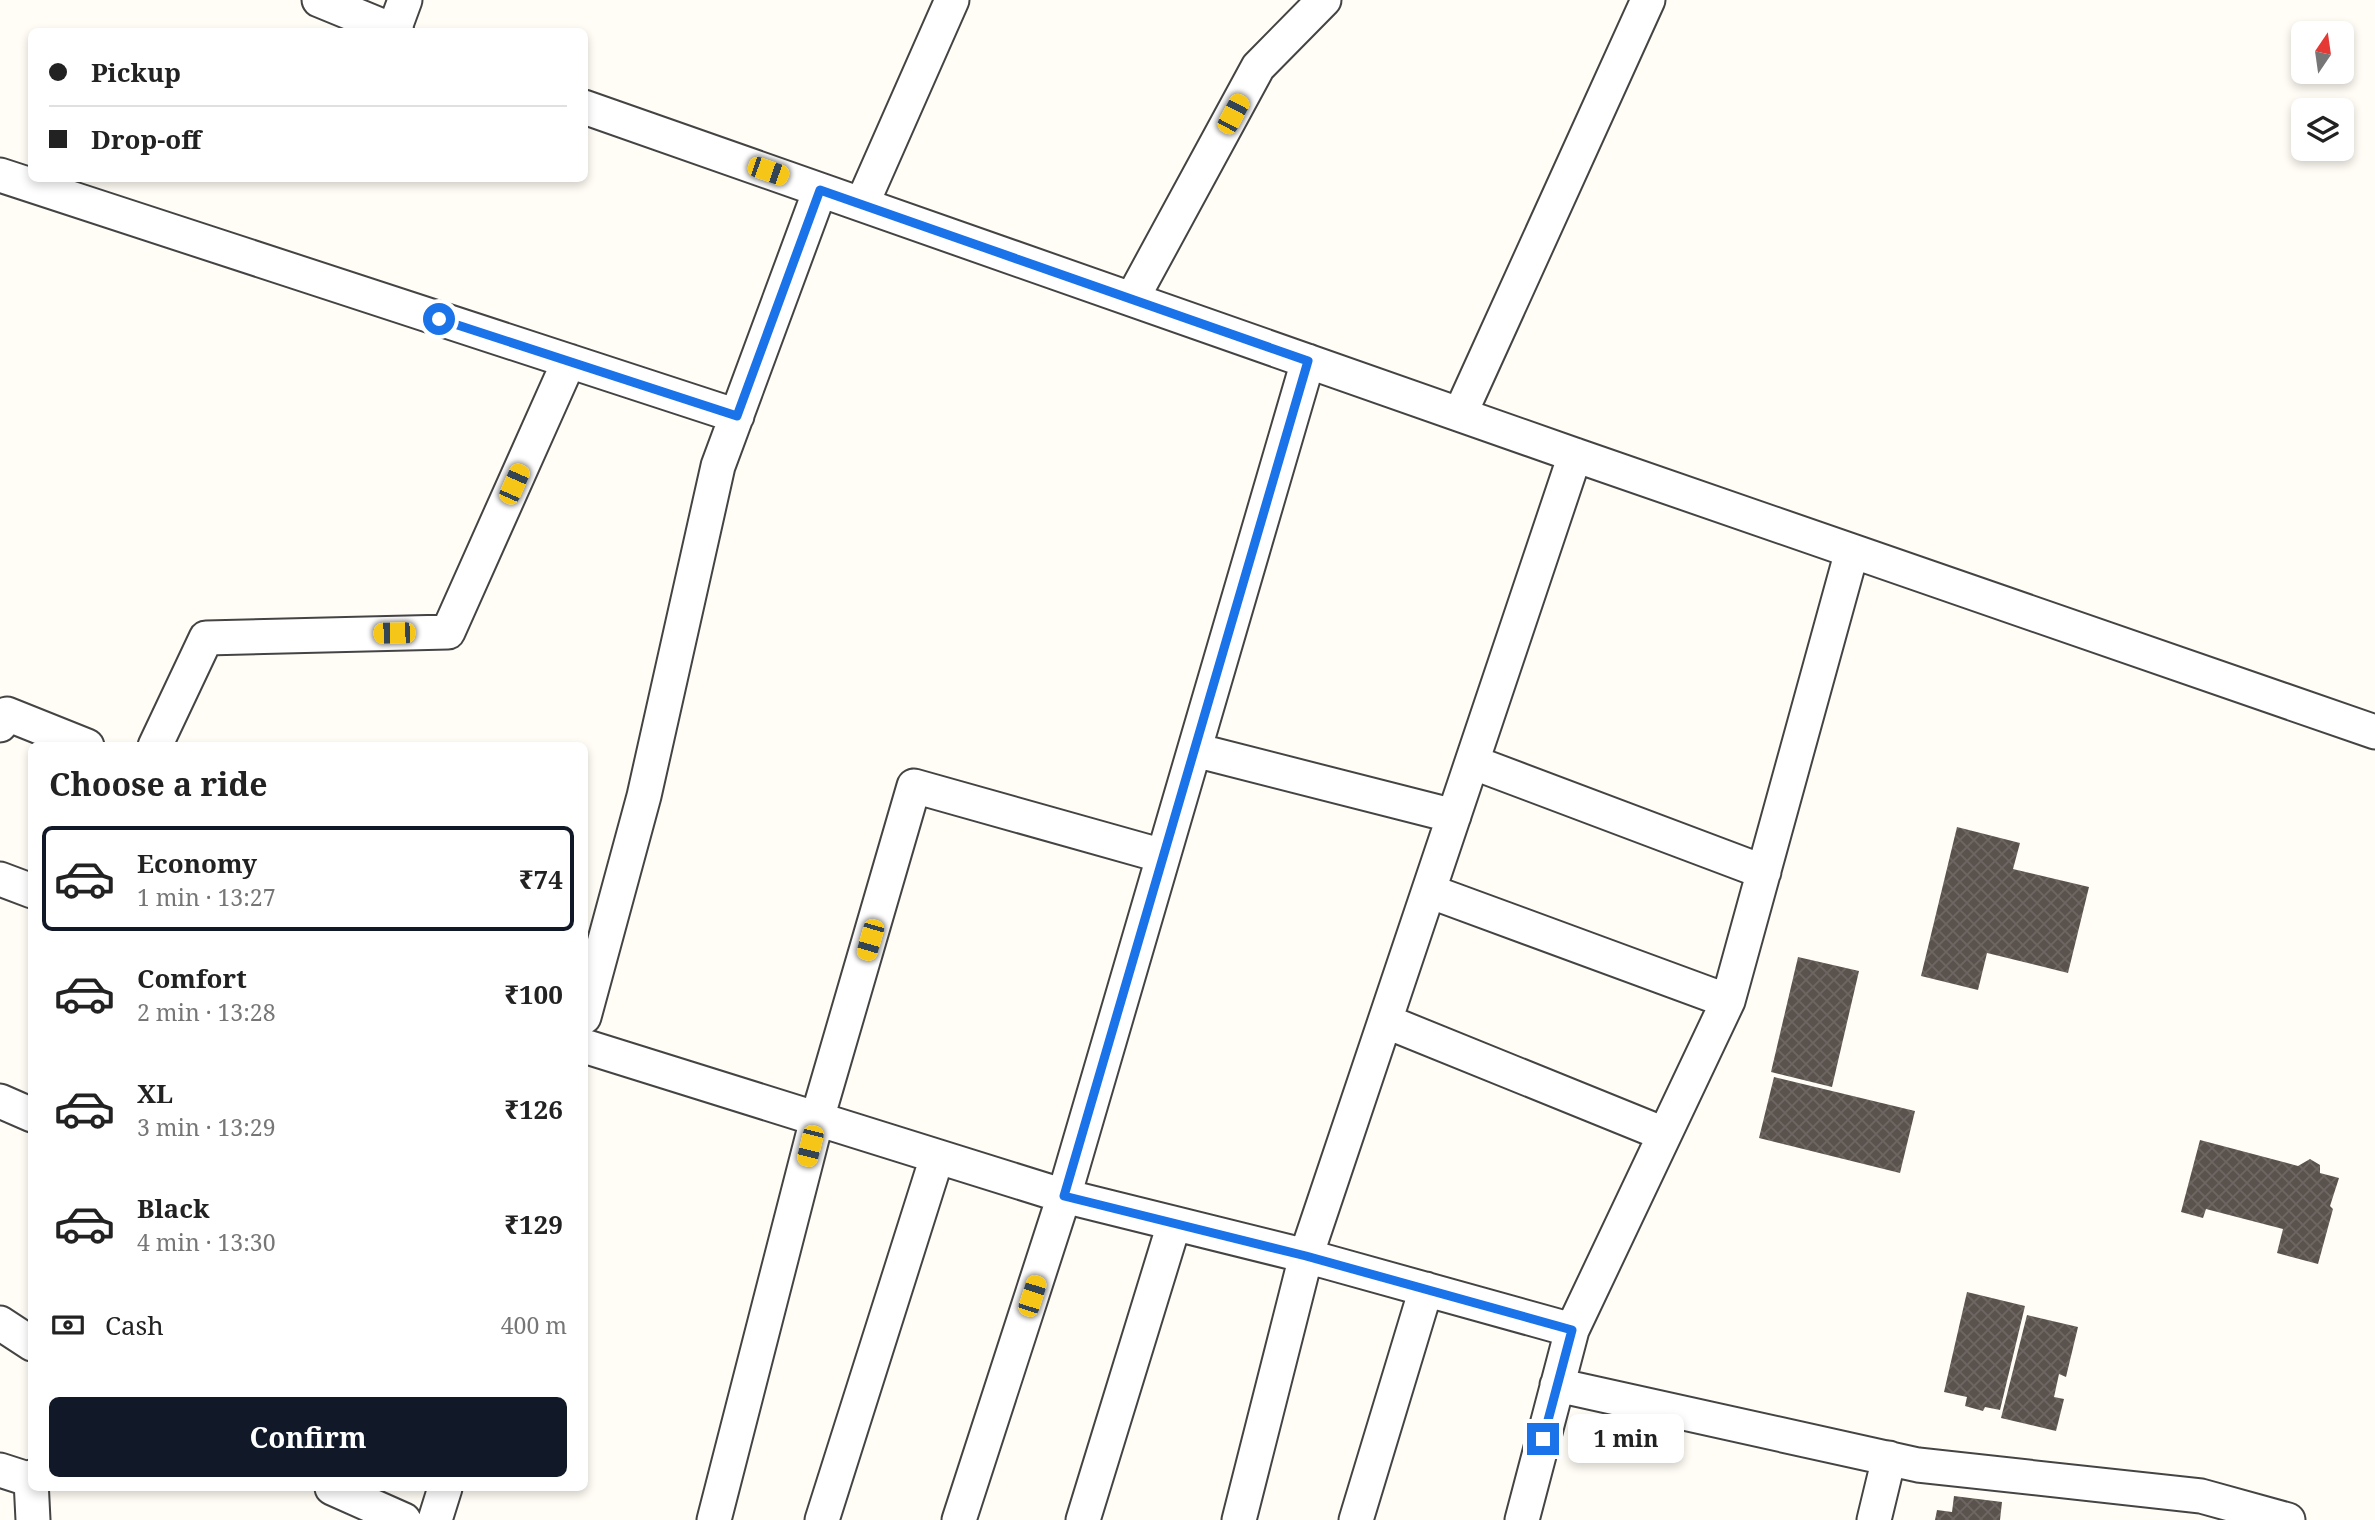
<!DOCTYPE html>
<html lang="en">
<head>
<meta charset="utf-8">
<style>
	body { margin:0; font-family:"Noto Serif",serif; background:#f6f6f6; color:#222; height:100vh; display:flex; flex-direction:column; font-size:26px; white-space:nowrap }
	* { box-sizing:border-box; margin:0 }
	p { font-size:23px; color:#767676 }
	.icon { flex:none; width:38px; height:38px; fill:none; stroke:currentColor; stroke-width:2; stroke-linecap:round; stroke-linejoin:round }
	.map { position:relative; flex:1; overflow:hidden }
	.drawer { position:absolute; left:28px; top:742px; width:560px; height:749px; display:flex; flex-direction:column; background:#fff; border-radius:10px; box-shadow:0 4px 10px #0003 }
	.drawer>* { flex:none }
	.banner { position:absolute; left:28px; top:28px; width:560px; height:154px; border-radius:10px; box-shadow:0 4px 10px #0003; display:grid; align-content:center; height:154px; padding:0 21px; background:#fff }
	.needle { width:46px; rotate:13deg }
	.tools { position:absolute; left:2291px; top:21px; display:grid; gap:14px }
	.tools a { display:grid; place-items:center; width:63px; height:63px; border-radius:10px; background:#fff; box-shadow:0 4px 10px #0003; font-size:35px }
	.end { position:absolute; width:32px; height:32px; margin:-16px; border:9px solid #1a73e8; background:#fff; box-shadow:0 0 0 4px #fff }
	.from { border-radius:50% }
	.bubble { position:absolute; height:49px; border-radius:10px; background:#fff; box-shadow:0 4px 10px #0003; font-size:23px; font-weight:700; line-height:49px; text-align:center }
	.car { position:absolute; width:21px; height:42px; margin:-21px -10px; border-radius:9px; box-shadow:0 0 5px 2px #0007; background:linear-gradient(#f5c518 24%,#345 0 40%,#f5c518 0 76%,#345 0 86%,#f5c518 0) }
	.banner b { display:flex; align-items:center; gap:24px; height:66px; font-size:26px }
	.banner b+b { border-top:2px solid #e0e0e0 }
	.banner i { width:18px; height:18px; background:#222 }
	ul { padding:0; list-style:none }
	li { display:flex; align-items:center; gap:21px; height:105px; margin:0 14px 10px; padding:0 7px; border:4px solid transparent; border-radius:10px }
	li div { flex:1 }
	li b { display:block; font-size:26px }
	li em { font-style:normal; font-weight:700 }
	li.on { border-color:#111827 }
	li>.icon { width:63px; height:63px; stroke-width:1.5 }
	h2 { padding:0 21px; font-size:32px; line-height:84px }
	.pay { display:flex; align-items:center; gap:18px; height:77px; padding:0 21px; font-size:26px }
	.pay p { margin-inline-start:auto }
	.button { display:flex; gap:14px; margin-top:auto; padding:14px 21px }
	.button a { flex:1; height:80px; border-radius:10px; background:#111827; color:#fff; font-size:28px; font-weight:700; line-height:80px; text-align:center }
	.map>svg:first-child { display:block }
	.building { fill:url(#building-cross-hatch) }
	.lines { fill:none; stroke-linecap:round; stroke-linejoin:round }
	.street-casing { stroke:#444; stroke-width:37 }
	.street { stroke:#fff; stroke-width:33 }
	.route { stroke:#1a73e8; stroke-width:9 }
</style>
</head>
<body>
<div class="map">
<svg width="2375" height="1520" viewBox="0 0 2375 1520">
	<defs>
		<pattern id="building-cross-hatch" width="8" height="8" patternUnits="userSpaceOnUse" patternTransform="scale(1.75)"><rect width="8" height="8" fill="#5a524d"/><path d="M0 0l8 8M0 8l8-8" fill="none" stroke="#6d6662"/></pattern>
	</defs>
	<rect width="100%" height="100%" fill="#fffdf5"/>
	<path class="building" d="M1957,827L2020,843L2013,869L2089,887L2068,973L1987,953L1978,990L1921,976Z
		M1798,957L1859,971L1832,1087L1771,1072Z
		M1774,1077L1915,1111L1900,1173L1759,1138Z
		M2200,1140L2298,1166L2310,1159L2320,1165V1173L2339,1178L2330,1206L2333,1209L2318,1264L2277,1253L2283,1229L2206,1209L2203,1218L2181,1212Z
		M1967,1292L2025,1306L2000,1410L1985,1407L1983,1411L1965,1406L1967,1397L1944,1392Z
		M2027,1315L2078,1327L2066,1377L2059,1374L2054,1397L2064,1399L2056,1431L2001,1418Z
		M1954,1496L2002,1502L2000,1520H1935L1937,1510L1952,1512Z"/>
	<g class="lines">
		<g class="street-casing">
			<path id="street" d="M319,0L397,32
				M394,30L405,0
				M584,107L1575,455L2375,732
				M0,175L737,416
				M862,204L952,0
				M1132,299L1258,67L1324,0
				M1460,414L1648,0
				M0,725L7,714L87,746
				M155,746L206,638L448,632L569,361
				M1195,750L1454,816
				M1472,762L1764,872
				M0,879L32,891
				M1429,891L1728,1001
				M584,1017L644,796L718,466L820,190
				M1385,1021L1664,1134
				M584,1046L1064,1196L1306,1256L1572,1330
				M0,1101L32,1115
				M0,1323L32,1344
				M1557,1385L1918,1465L2201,1496L2288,1520
				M0,1470L31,1480L32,1477
				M31,1480L33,1520
				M332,1488L404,1520
				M435,1520L445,1488
				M714,1520L817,1119L914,786L1163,856
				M822,1520L937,1157
				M959,1520L1064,1196L1308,361
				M1083,1520L1174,1224
				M1239,1520L1306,1256L1575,455
				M1356,1520L1426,1289
				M1522,1520L1572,1330L1728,1001L1852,551
				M1874,1520L1889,1458"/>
		</g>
		<use href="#street" class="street"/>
	</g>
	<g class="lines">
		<path class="route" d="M439,319L737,416L820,190L1308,361L1064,1196L1306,1256L1572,1330L1543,1439"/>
	</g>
</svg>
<div class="tools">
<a><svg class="needle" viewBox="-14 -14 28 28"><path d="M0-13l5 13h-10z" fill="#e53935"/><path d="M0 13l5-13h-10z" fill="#767676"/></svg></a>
<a><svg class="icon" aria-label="layers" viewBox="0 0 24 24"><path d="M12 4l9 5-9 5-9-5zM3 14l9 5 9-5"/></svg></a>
</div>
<i class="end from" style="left:439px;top:319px"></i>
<i class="end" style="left:1543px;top:1439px"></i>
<div class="bubble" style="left:1568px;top:1414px;width:116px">1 min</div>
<i class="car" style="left:1233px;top:114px;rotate:28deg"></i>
<i class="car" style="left:768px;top:171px;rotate:109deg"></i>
<i class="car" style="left:514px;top:484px;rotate:24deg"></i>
<i class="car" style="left:394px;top:633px;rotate:269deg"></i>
<i class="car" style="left:870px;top:940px;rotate:196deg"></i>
<i class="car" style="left:810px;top:1146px;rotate:194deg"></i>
<i class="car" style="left:1032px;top:1296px;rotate:18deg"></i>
<div class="banner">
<b><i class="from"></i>Pickup</b>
<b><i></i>Drop-off</b>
</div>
<section class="drawer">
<h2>Choose a ride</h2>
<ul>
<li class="on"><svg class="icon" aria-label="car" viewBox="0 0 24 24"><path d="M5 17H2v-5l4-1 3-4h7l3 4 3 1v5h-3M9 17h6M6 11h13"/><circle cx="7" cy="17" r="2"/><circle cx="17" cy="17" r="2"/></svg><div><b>Economy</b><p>1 min · 13:27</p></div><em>₹74</em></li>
<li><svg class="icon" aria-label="car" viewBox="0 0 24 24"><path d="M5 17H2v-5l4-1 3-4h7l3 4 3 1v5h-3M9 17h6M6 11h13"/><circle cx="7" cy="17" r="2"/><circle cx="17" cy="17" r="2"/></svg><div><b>Comfort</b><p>2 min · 13:28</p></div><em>₹100</em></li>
<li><svg class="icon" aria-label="car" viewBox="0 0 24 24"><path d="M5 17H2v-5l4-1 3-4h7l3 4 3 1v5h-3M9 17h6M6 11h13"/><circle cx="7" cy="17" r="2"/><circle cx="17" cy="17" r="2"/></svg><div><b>XL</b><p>3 min · 13:29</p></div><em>₹126</em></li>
<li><svg class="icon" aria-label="car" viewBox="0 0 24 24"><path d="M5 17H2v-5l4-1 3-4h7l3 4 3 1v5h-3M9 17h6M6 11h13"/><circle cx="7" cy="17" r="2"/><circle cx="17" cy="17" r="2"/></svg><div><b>Black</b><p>4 min · 13:30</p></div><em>₹129</em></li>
</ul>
<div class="pay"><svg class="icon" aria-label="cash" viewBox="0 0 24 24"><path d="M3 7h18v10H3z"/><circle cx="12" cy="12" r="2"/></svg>Cash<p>400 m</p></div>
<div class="button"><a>Confirm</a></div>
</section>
</div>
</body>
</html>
